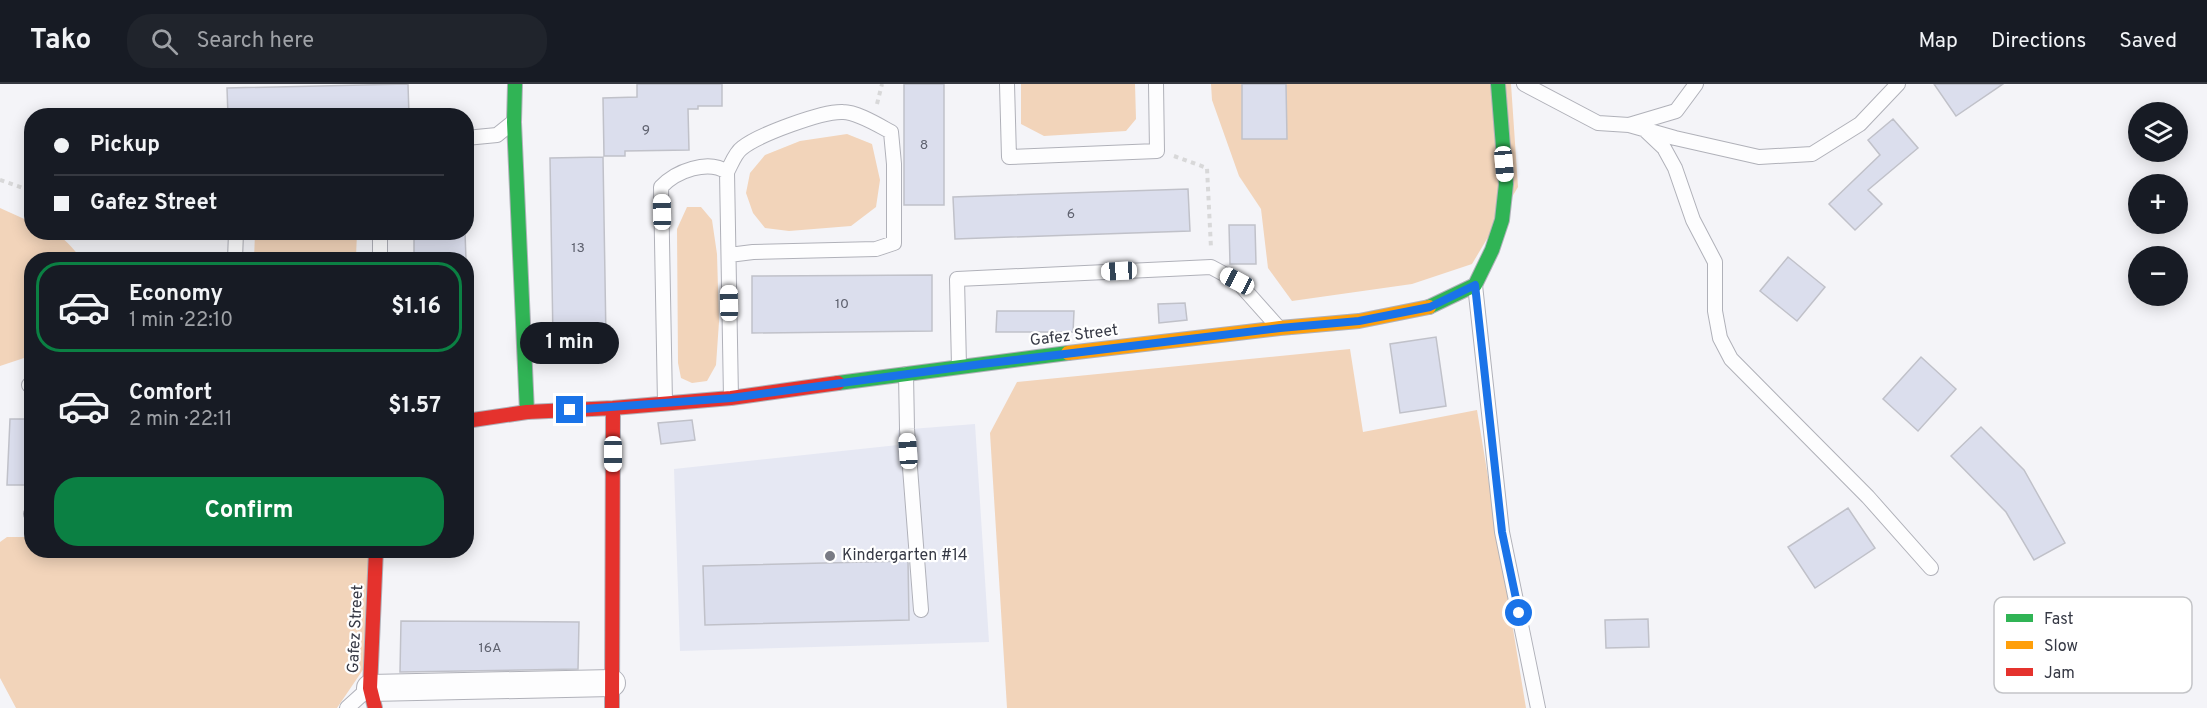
<!DOCTYPE html>
<html lang="en">
<head>
<meta charset="utf-8">
<style>
	body { margin:0; font-family:Overpass,sans-serif; background:#20242c; color:#f1f3f6; height:100vh; display:flex; flex-direction:column; font-size:22px; white-space:nowrap }
	* { box-sizing:border-box; margin:0 }
	p { font-size:20px; color:#9ea1a6 }
	.icon { flex:none; width:33px; height:33px; fill:none; stroke:currentColor; stroke-width:2; stroke-linecap:round; stroke-linejoin:round }
	.map { position:relative; flex:1; overflow:hidden }
	.panel { position:absolute; left:24px; top:168px; width:450px; height:306px; display:flex; flex-direction:column; background:#171b24; border-radius:24px; box-shadow:0 3px 15px #0003 }
	.panel>* { flex:none }
	.banner { position:absolute; left:24px; top:24px; width:450px; height:132px; border-radius:24px; box-shadow:0 3px 15px #0003; display:grid; align-content:center; height:132px; padding:0 30px; background:#171b24 }
	.buttons { position:absolute; left:2128px; top:18px; display:grid; gap:12px }
	.buttons a { display:grid; place-items:center; width:60px; height:60px; border-radius:50%; background:#171b24; box-shadow:0 3px 15px #0003; font-size:30px }
	.end { position:absolute; width:27px; height:27px; margin:-14px; border:8px solid #1a73e8; background:#fff; box-shadow:0 0 0 3px #fff }
	.from { border-radius:50% }
	.bubble { position:absolute; height:42px; border-radius:21px; background:#171b24; box-shadow:0 3px 15px #0003; font-size:20px; font-weight:700; line-height:42px; text-align:center }
	.car { position:absolute; width:18px; height:36px; margin:-18px -9px; border-radius:8px; box-shadow:0 0 4px 2px #0007; background:linear-gradient(#fff 24%,#345 0 40%,#fff 0 76%,#345 0 86%,#fff 0) }
	.banner b { display:flex; align-items:center; gap:21px; height:57px; font-size:22px }
	.banner b+b { border-top:2px solid #363941 }
	.banner i { width:15px; height:15px; background:#f1f3f6 }
	ul { padding:10px 0 0; list-style:none }
	li { display:flex; align-items:center; gap:18px; height:90px; margin:0 12px 9px; padding:0 18px; border:3px solid transparent; border-radius:24px }
	li div { flex:1 }
	li b { display:block; font-size:22px }
	li em { font-style:normal; font-weight:700 }
	li.on { border-color:#0b8043 }
	li>.icon { width:54px; height:54px; stroke-width:1.5 }
	.primary-button { display:flex; gap:12px; margin-top:auto; padding:12px 30px }
	.primary-button a { flex:1; height:69px; border-radius:24px; background:#0b8043; color:#fff; font-size:24px; font-weight:700; line-height:69px; text-align:center }
	header { display:flex; align-items:center; gap:36px; box-sizing:border-box; height:84px; padding:0 30px; background:#171b24; border-bottom:2px solid #363941 }
	header strong { font-size:28px }
	nav { display:flex; gap:33px; margin-inline-start:auto; font-size:21px }
	.search { width:420px; height:54px; background:#20242c; display:flex; align-items:center; gap:15px; box-sizing:border-box; padding:0 21px; border-radius:24px; color:#9ea1a6; font-size:22px }
	.map>svg:first-child { display:block }
	.built { fill:#e6e8f3 }
	.green { fill:#f2d4ba }
	.building { fill:#dbdeed; stroke:#c0c1c9; stroke-width:1.5 }
	.lines { fill:none; stroke-linecap:round; stroke-linejoin:round }
	.lane-casing { stroke:#b0b1b9; stroke-width:16 }
	.street-casing { stroke:#b0b1b9; stroke-width:28 }
	.fast-casing { stroke:#b0b1b9; stroke-width:16 }
	.slow-casing { stroke:#b0b1b9; stroke-width:16 }
	.jam-casing { stroke:#b0b1b9; stroke-width:16 }
	.path { stroke:#d8d8d9; stroke-width:4; stroke-dasharray:4.5 4.5; stroke-linecap:butt }
	.lane { stroke:#fdfdfe; stroke-width:14 }
	.street { stroke:#fdfdfe; stroke-width:26 }
	.fast { stroke:#30b455; stroke-width:14 }
	.slow { stroke:#ff9f0a; stroke-width:14 }
	.jam { stroke:#e5322d; stroke-width:14 }
	.route { stroke:#1a73e8; stroke-width:8 }
	.poi-dot { fill:#787a84; stroke:#fff; stroke-width:2 }
	.labels { text-anchor:middle; dominant-baseline:central; stroke-width:4.5; stroke-linejoin:round; paint-order:stroke }
	.number-label { font-size:14px; fill:#5f626f }
	.street-label { font-size:16px; fill:#363945; stroke:#fff }
	.poi-label { font-size:16px; fill:#363945; stroke:#fff; text-anchor:start }
	.key { fill:#fff; stroke:#c3c4c7; stroke-width:1.5 }
	.key-label { font-size:16px; fill:#363945 }
</style>
</head>
<body>
<header>
<strong>Tako</strong>
<div class="search"><svg class="icon" aria-label="search" viewBox="0 0 24 24"><circle cx="10" cy="10" r="6"/><path d="M15 15l6 6"/></svg>Search here</div>
<nav><a>Map</a><a>Directions</a><a>Saved</a></nav>
</header>
<div class="map">
<svg width="2207" height="624" viewBox="0 0 2207 624">
	<rect width="100%" height="100%" fill="#f4f4f8"/>
	<path class="built" d="M975,340L989,558L680,567L674,385L898,361V346Z"/>
	<path class="green" d="M1021,0H1135L1136,35L1126,47L1044,52L1021,40Z
		M1211,0H1511L1518,103L1472,180L1412,200L1292,217L1268,184L1261,125L1239,92L1212,16Z
		M847,50L872,60L880,96L876,123L851,142L789,147L765,144L753,129L746,109L750,89L765,71L800,57Z
		M687,123H701L712,136L717,170L719,238L716,281L707,297L692,299L681,294L678,279L677,145Z
		M0,124L31,138L32,148C61,148 64,154 82,175L32,176L31,273L24,274L0,282Z
		M255,149H357L356,173L354,176L254,175Z
		M1350,265L1363,348L1477,326L1526,624H1007L990,349L1017,298Z
		M7,453H31L32,466L378,467L375,568L337,624H16L0,594V458Z"/>
	<path class="building" d="M408,0L409,32H228L227,4Z
		M637,0H722V22H698V25H688L689,66L625,67V72H604L603,14L637,13Z
		M904,0H944V121H904Z
		M1242,0H1286L1287,55H1242Z
		M1934,0H2003L1956,32Z
		M1893,35L1918,64L1868,106L1882,120L1855,146L1829,120L1880,71L1868,56Z
		M603,73L606,255L553,256L550,74Z
		M1188,105L1190,147L955,155L953,113Z
		M1229,141H1255L1256,180H1230Z
		M414,148H465L466,176H414Z
		M1788,173L1825,203L1797,237L1760,207Z
		M932,191V247L752,249V192Z
		M1185,219L1187,236L1159,239L1158,220Z
		M997,227H1074L1073,248H996Z
		M1436,253L1446,322L1400,329L1390,260Z
		M1921,273L1956,305L1918,347L1883,315Z
		M10,335H32V401H7Z
		M692,336L695,356L661,360L658,339Z
		M1981,343L2024,386L2065,459L2034,476L2006,428L1951,372Z
		M1848,424L1875,464L1815,504L1788,463Z
		M908,477L909,536L705,541L703,482Z
		M1648,535L1649,563L1606,564L1605,536Z
		M401,537L579,538L578,585L400,588Z"/>
	<g class="lines">
		<g class="lane-casing">
			<path id="lane" d="M1007,0L1009,73L1157,67L1156,0
				M1524,0L1598,39L1629,41L1675,54L1759,73L1812,70L1860,40L1898,0
				M1629,41L1676,27L1696,0
				M1645,46L1664,64L1675,84L1693,136L1715,178V227L1720,254L1731,275L1868,413L1931,484
				M466,54L497,51L512,39
				M729,171L753,168L876,165L894,159V80L891,48C878,41 857,28 843,28C822,27 758,51 742,64C735,69 731,81 727,88L731,314
				M235,176L236,148
				M380,176V148
				M1475,201L1502,448L1538,624
				M959,282L957,195L1211,183L1237,197L1278,243
				M906,290L907,345L921,526
				M29,301H32
				M665,319L661,103C676,87 708,75 727,88
				M31,430H32
				M347,624L368,605"/>
		</g>
		<g class="street-casing">
			<path id="street" d="M370,604L612,599"/>
		</g>
		<g class="fast-casing">
			<path id="fast" d="M515,0L514,38L527,328
				M1429,223L1475,201L1492,166L1502,136L1506,100L1498,0
				M838,299L1068,269"/>
		</g>
		<g class="slow-casing">
			<path id="slow" d="M1068,269L1280,244L1359,237L1429,223"/>
		</g>
		<g class="jam-casing">
			<path id="jam" d="M466,337L527,328L613,324L731,314L838,299
				M375,624L370,604L376,466
				M612,624L613,324"/>
		</g>
		<path class="path" d="M877,20L882,0
			M1174,72L1207,84L1211,164
			M0,96L32,107"/>
		<use href="#lane" class="lane"/>
		<use href="#street" class="street"/>
		<use href="#fast" class="fast"/>
		<use href="#slow" class="slow"/>
		<use href="#jam" class="jam"/>
	</g>
	<g class="lines">
		<path class="route" d="M570,326L731,314L982,280L1280,244L1359,237L1430,223L1475,201L1502,448L1519,529"/>
	</g>
	<circle class="poi-dot" cx="830" cy="472" r="6"/>
	<g class="labels">
		<g class="number-label">
			<text x="646" y="46">9</text>
			<text x="924" y="61">8</text>
			<text x="1071" y="130">6</text>
			<text x="578" y="164">13</text>
			<text x="842" y="220">10</text>
			<text x="490" y="564">16A</text>
		</g>
		<g class="street-label">
			<text transform="translate(1074 252) rotate(-7)">Gafez Street</text>
			<text transform="translate(356 545) rotate(-87)">Gafez Street</text>
		</g>
		<g class="poi-label">
			<text x="842" y="472">Kindergarten #14</text>
		</g>
	</g>
	<rect x="1994" y="513" width="198" height="96" rx="9" class="key"/>
	<rect x="2006" y="530" width="27" height="8" fill="#30b455"/>
	<rect x="2006" y="557" width="27" height="8" fill="#ff9f0a"/>
	<rect x="2006" y="584" width="27" height="8" fill="#e5322d"/>
	<g class="key-label">
		<text x="2044" y="540">Fast</text>
		<text x="2044" y="567">Slow</text>
		<text x="2044" y="594">Jam</text>
	</g>
</svg>
<div class="buttons">
<a><svg class="icon" aria-label="layers" viewBox="0 0 24 24"><path d="M12 4l9 5-9 5-9-5zM3 14l9 5 9-5"/></svg></a>
<a>+</a>
<a>−</a>
</div>
<i class="end from" style="left:1519px;top:529px"></i>
<i class="end" style="left:570px;top:326px"></i>
<div class="bubble" style="left:520px;top:238px;width:99px">1 min</div>
<i class="car" style="left:1504px;top:80px;rotate:175deg"></i>
<i class="car" style="left:662px;top:128px;rotate:359deg"></i>
<i class="car" style="left:1119px;top:187px;rotate:267deg"></i>
<i class="car" style="left:1237px;top:197px;rotate:298deg"></i>
<i class="car" style="left:729px;top:219px;rotate:359deg"></i>
<i class="car" style="left:908px;top:367px;rotate:356deg"></i>
<i class="car" style="left:613px;top:370px;rotate:180deg"></i>
<div class="banner">
<b><i class="from"></i>Pickup</b>
<b><i></i>Gafez Street</b>
</div>
<section class="panel">
<ul>
<li class="on"><svg class="icon" aria-label="car" viewBox="0 0 24 24"><path d="M5 17H2v-5l4-1 3-4h7l3 4 3 1v5h-3M9 17h6M6 11h13"/><circle cx="7" cy="17" r="2"/><circle cx="17" cy="17" r="2"/></svg><div><b>Economy</b><p>1 min · 22:10</p></div><em>$1.16</em></li>
<li><svg class="icon" aria-label="car" viewBox="0 0 24 24"><path d="M5 17H2v-5l4-1 3-4h7l3 4 3 1v5h-3M9 17h6M6 11h13"/><circle cx="7" cy="17" r="2"/><circle cx="17" cy="17" r="2"/></svg><div><b>Comfort</b><p>2 min · 22:11</p></div><em>$1.57</em></li>
</ul>
<div class="primary-button"><a>Confirm</a></div>
</section>
</div>
</body>
</html>
